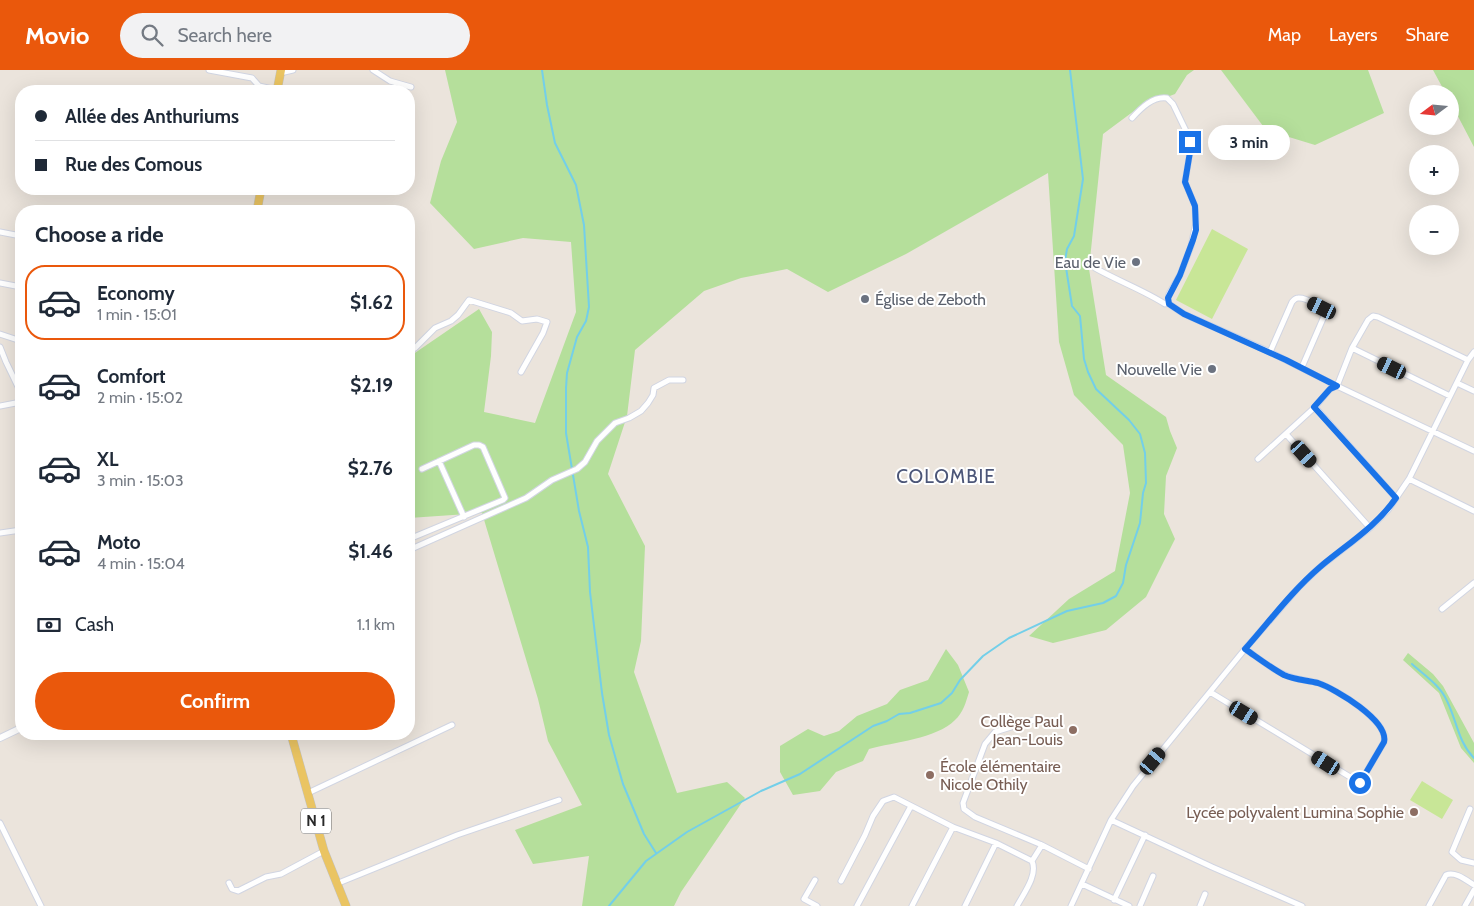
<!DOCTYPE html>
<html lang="en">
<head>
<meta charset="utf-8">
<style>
	body { margin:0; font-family:Cabin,sans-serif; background:#f2f2f3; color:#1f2937; height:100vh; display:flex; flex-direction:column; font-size:19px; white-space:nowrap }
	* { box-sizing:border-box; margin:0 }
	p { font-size:16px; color:#747a83 }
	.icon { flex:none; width:28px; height:28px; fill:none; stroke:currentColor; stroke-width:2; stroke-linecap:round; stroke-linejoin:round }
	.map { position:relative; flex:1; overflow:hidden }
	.sheet { position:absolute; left:15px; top:135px; width:400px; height:535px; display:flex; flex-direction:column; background:#fff; border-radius:20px; box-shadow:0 5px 20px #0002 }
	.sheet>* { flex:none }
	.hud { position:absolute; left:15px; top:15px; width:400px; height:110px; border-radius:20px; box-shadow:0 5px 20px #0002; display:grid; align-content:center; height:110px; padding:0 20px; background:#fff }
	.needle { width:32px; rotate:254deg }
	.buttons { position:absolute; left:1409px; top:15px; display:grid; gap:10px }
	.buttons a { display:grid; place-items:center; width:50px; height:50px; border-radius:50%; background:#fff; box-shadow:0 5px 20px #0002; font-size:25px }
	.end { position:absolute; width:22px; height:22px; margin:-11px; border:6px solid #1a73e8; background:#fff; box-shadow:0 0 0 2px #fff }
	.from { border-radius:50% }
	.bubble { position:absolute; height:35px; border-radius:18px; background:#fff; box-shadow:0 5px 20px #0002; font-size:16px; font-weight:700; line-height:35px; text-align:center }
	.car { position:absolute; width:15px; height:30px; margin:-15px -8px; border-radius:6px; box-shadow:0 0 4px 1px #0007; background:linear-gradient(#222 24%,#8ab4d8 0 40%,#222 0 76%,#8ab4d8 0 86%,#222 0) }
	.hud b { display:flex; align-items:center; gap:18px; height:48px; font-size:19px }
	.hud b+b { border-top:1px solid #e0e1e3 }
	.hud i { width:12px; height:12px; background:#1f2937 }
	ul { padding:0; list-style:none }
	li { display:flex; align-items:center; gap:15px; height:75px; margin:0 10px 8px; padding:0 10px; border:2px solid transparent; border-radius:20px }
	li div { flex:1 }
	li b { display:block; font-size:19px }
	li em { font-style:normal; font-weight:700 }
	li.active { border-color:#ea580c }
	li>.icon { width:45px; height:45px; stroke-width:1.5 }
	h2 { padding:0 20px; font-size:22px; line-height:60px }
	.pay { display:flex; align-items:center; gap:12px; height:55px; padding:0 20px; font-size:19px }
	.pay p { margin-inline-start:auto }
	.primary-button { display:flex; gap:10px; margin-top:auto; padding:10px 20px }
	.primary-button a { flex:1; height:58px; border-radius:30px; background:#ea580c; color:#fff; font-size:20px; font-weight:700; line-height:58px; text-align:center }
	header { display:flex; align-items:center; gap:30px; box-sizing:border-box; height:70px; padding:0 25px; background:#ea580c; color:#fff }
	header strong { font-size:24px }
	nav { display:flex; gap:28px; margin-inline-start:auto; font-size:18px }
	.search { width:350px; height:45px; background:#f2f2f3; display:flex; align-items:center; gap:12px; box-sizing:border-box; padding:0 18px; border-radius:28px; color:#747a83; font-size:19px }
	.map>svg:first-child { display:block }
	.green { fill:#b5df9b }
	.pitch { fill:#c8e697 }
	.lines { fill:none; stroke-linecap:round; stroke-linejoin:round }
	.stream { stroke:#73cfe9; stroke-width:2 }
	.minor-casing { stroke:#d1d5e2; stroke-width:7 }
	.tertiary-casing { stroke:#d1d5e2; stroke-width:8 }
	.primary-casing { stroke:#c3c3c3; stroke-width:9 }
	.minor { stroke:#fff; stroke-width:5 }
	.tertiary { stroke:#fff; stroke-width:6 }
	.primary { stroke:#eac462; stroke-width:8 }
	.route { stroke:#1a73e8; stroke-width:6 }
	.worship-dot { fill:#6b7280; stroke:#fff; stroke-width:2 }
	.education-dot { fill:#8d6e63; stroke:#fff; stroke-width:2 }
	.labels { text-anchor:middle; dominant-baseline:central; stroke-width:4; stroke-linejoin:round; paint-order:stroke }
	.shield { fill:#fff; stroke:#696969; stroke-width:1 }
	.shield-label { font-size:15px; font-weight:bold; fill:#292929 }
	.worship-label { font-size:16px; fill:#5b616d; stroke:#fff; text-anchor:end }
	.education-label { font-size:16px; fill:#785e54; stroke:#fff; text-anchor:end }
	.quarter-label { font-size:19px; letter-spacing:1px; fill:#4c5678; stroke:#fff }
</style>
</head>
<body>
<header>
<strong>Movio</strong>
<div class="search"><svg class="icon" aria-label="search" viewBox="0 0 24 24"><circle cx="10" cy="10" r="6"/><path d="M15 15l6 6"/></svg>Search here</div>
<nav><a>Map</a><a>Layers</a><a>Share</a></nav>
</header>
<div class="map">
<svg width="1474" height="836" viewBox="0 0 1474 836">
	<rect width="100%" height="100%" fill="#ebe4dc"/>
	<path class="green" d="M445,0H1194L1187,5L1175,24L1138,38L1103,64L1089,199L1106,305L1166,347L1170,361L1177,378L1166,406L1164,444L1175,469L1146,527L1106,560L1053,573L1029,566L1069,529L1115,501L1130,423L1123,375L1074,325L1059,272L1048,103L906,184L828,222L787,199L741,208L704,221L635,280L627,346L608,404L645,476L641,571L634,602L677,723L727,712L745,728L681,822L674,836H582L589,786L533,794L515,760L582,735L548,671L538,629L482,443L409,448V287L479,239L492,262L491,286L484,342L535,353L576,242L571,172L523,168L474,179L430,133L441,91L457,52Z
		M1221,0H1368L1384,43L1315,75L1266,60Z
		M1433,0H1474V77L1450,31V24H1446Z
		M946,579L958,595L969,622C966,632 963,643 955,650C936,669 894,672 869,679L863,691L836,702L820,721L793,725L780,702V676L808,659L824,666L839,661L857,646L887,634L900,620L928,610Z
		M1408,583L1433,604L1443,616L1474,673V693L1461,678L1439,623L1403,590Z"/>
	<path class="pitch" d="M1212,159L1248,179L1212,249L1176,230Z
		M1422,711L1453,730L1442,749L1410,730Z"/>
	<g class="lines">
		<path class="stream" d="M542,0L547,35L555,73L576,115L584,155L589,237L586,251L577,267L567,303L566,318V363L579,441L588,477L590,522L602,623L609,665L623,714L644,764L656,783
			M1412,594C1425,606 1440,615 1447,631C1457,651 1458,672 1474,688
			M609,836L646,791L687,762L761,721L800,704L873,656L887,651L899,644L910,643L941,633L952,623L960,610L983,586L1009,568L1067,541L1103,533L1116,526L1123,513L1126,495L1140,453L1143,423L1146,413L1145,383L1140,364L1129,350L1096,319L1088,302L1084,289L1080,246L1072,236L1065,191L1067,179L1074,166L1083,109L1070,0"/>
		<g class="minor-casing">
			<path id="minor" d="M209,0L252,8L259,16L277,20
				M373,0L390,11L411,17
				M280,3L293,0
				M1132,48C1141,38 1153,26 1167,28L1173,34L1188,65L1190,82L1185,112L1195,136L1196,153L1191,176L1180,205L1169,224L1168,230L1169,234L1184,244L1270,282L1337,316L1474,381
				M0,162L21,166
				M1095,198C1118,211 1143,220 1165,234L1168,232
				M0,213L21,217
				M0,264L21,271
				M0,277L6,292L21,323
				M1352,278L1450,326
				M409,281L415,278L435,258L451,251L458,245L469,230L511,243L522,251L537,249L547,252L543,263L521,302
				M1270,282L1292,232C1294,230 1295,228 1298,228C1306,227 1323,238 1325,244L1302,297
				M1457,313L1474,321
				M0,336L21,332
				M1315,337L1396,428
				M1286,364L1370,458
				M1258,389L1315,337L1330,319L1337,316L1352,278L1368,250L1373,246L1378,247L1468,290
				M439,391L464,447
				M1409,409L1474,441
				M0,463L21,460
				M409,469L503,430L505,428L483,377L479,375H474L422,399
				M409,480L526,428L552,410L577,399L585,392L597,371L615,353L629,348L641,341L648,333L653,325L654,318L669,310H683
				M1442,539L1474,513
				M1210,622L1360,713L1384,672C1389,651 1336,619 1318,613C1308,610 1297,610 1288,606C1273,601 1259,588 1245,579
				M1034,650L995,662L985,674L963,733L964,739L975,747L1042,775L1089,799
				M308,723L452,655
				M1470,739L1452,782L1461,790L1474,793
				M1111,750L1212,797L1302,836
				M0,753L41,836
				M1032,791L1042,775
				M815,810L804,829L817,836
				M841,811L865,765L873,746L883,731L894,727L953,757L996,773L1032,791C1038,805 1024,823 1017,836
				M229,813L232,819L238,821L266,807L281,804L324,781
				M336,814L457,765L559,730
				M1082,814L1129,836
				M1114,830L1145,765
				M857,836L911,736
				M912,836L953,757
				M965,836L996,773
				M1071,836L1111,750L1133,716L1245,579L1299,517L1320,497L1370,458L1388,440L1409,409L1468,290L1474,282
				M1140,836L1153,806
				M1200,836L1205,824
				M1429,836L1446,805C1455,801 1466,810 1474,815
				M1465,836L1474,820"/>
		</g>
		<g class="tertiary-casing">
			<path id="tertiary" d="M0,668L21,658"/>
		</g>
		<g class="primary-casing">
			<path id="primary" d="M277,21L281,0
				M257,141L261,119
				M291,664L324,781L346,836"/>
		</g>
		<use href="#minor" class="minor"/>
		<use href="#tertiary" class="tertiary"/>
		<use href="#primary" class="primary"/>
	</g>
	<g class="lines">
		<path class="route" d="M1190,72V82L1185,112L1195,136L1196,160L1193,170L1180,205L1168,228L1169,234L1184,244L1286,290L1337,316L1330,319L1314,337L1396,428C1376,457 1346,475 1320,497C1292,521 1269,552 1245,579C1258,588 1271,598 1284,605C1295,610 1307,610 1318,613C1336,619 1389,651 1384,672L1360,713"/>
	</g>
	<g class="worship-dot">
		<circle cx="1136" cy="192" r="5"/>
		<circle cx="865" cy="229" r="5"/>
		<circle cx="1212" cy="299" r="5"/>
	</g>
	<g class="education-dot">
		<circle cx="1073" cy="660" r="5"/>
		<circle cx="930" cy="705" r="5"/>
		<circle cx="1414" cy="742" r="5"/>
	</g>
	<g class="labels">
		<rect class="shield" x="301" y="738.5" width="30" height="25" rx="4"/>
		<g class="shield-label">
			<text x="316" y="751">N 1</text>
		</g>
		<g class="worship-label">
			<text x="1126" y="192">Eau de Vie</text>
			<text x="875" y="229" text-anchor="start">Église de Zeboth</text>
			<text x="1202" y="299">Nouvelle Vie</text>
		</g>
		<g class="education-label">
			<text x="1063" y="651">Collège Paul<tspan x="1063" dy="18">Jean-Louis</tspan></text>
			<text x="940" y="696" text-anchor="start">École élémentaire<tspan x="940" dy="18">Nicole Othily</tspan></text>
			<text x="1404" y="742">Lycée polyvalent Lumina Sophie</text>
		</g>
		<g class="quarter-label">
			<text x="946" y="406">COLOMBIE</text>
		</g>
	</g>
</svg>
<div class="buttons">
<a><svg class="needle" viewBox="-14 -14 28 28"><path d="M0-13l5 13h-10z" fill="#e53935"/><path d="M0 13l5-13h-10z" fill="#747a83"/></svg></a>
<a>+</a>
<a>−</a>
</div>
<i class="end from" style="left:1360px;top:713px"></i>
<i class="end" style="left:1190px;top:72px"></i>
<div class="bubble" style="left:1208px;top:55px;width:82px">3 min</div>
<i class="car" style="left:1322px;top:238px;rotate:296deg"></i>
<i class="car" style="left:1392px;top:298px;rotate:296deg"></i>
<i class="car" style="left:1304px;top:384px;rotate:138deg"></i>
<i class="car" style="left:1244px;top:643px;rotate:121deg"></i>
<i class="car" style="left:1153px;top:691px;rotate:40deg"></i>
<i class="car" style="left:1326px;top:693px;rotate:302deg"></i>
<div class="hud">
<b><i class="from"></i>Allée des Anthuriums</b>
<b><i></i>Rue des Comous</b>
</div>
<section class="sheet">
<h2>Choose a ride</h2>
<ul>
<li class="active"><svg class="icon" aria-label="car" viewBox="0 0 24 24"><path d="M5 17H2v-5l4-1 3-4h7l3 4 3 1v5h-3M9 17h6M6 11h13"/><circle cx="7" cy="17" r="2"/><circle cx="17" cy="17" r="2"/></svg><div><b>Economy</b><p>1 min · 15:01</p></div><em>$1.62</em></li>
<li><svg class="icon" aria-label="car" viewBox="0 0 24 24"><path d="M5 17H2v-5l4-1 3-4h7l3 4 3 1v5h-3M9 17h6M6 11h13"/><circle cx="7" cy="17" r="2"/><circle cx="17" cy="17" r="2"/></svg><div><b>Comfort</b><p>2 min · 15:02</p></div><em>$2.19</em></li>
<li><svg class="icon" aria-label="car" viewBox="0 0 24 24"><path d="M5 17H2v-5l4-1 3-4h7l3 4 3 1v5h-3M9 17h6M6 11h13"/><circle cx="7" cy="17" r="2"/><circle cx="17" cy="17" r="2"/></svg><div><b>XL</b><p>3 min · 15:03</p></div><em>$2.76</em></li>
<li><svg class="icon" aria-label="car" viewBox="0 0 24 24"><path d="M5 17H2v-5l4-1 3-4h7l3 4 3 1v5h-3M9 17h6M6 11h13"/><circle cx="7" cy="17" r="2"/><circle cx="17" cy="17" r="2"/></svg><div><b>Moto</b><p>4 min · 15:04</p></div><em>$1.46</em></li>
</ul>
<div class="pay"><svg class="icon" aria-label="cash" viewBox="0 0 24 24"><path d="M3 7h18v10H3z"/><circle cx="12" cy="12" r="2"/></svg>Cash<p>1.1 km</p></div>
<div class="primary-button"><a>Confirm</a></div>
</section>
</div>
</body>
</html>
